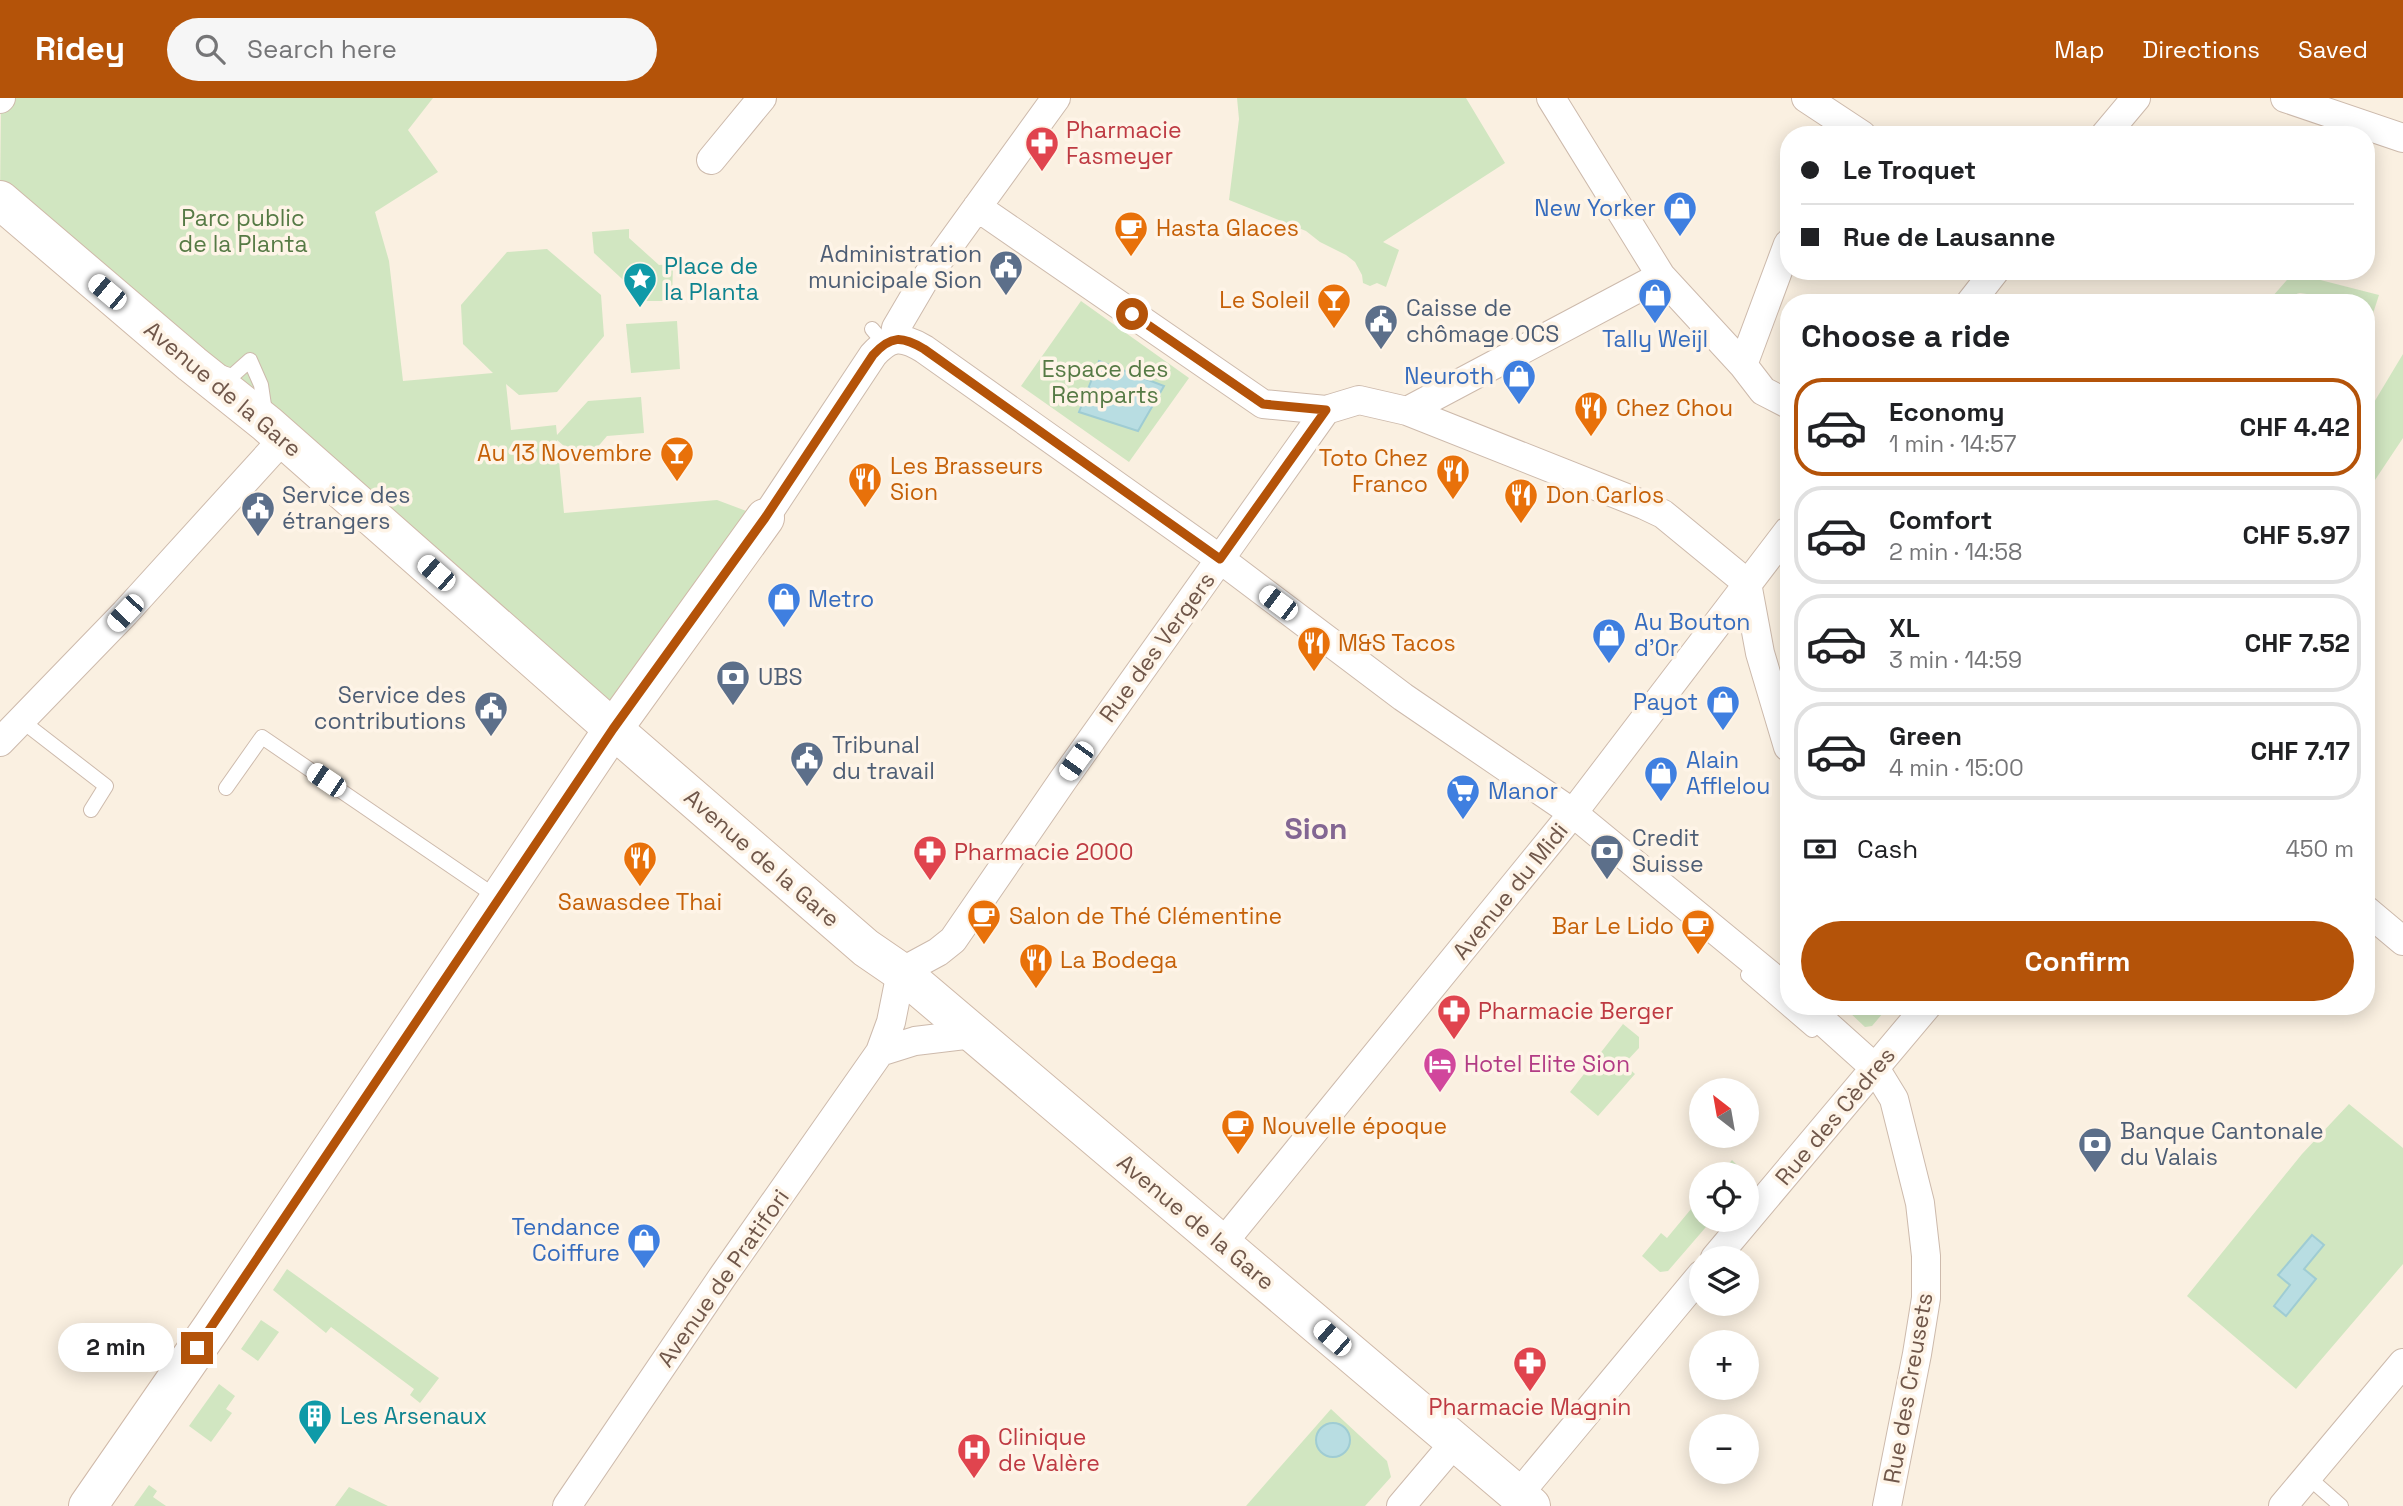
<!DOCTYPE html>
<html lang="en">
<head>
<meta charset="utf-8">
<style>
	body { margin:0; font-family:"Space Grotesk",sans-serif; background:#f6f6f6; color:#202124; height:100vh; display:flex; flex-direction:column; font-size:26px; white-space:nowrap }
	* { box-sizing:border-box; margin:0 }
	p { font-size:23px; color:#757577 }
	.icon { flex:none; width:38px; height:38px; fill:none; stroke:currentColor; stroke-width:2; stroke-linecap:round; stroke-linejoin:round }
	.map { position:relative; flex:1; overflow:hidden }
	.drawer { position:absolute; left:1780px; top:196px; width:595px; height:721px; display:flex; flex-direction:column; background:#fff; border-radius:28px; box-shadow:0 4px 18px #0003 }
	.drawer>* { flex:none }
	.top-card { position:absolute; left:1780px; top:28px; width:595px; height:154px; border-radius:28px; box-shadow:0 4px 18px #0003; display:grid; align-content:center; height:154px; padding:0 21px; background:#fff }
	.needle { width:46px; rotate:329deg }
	.buttons { position:absolute; left:1689px; top:980px; display:grid; gap:14px }
	.buttons a { display:grid; place-items:center; width:70px; height:70px; border-radius:50%; background:#fff; box-shadow:0 4px 18px #0003; font-size:35px }
	.end { position:absolute; width:32px; height:32px; margin:-16px; border:9px solid #b45309; background:#fff; box-shadow:0 0 0 4px #fff }
	.from { border-radius:50% }
	.bubble { position:absolute; height:49px; border-radius:24px; background:#fff; box-shadow:0 4px 18px #0003; font-size:23px; font-weight:800; line-height:49px; text-align:center }
	.car { position:absolute; width:21px; height:42px; margin:-21px -10px; border-radius:9px; box-shadow:0 0 5px 2px #0007; background:linear-gradient(#fff 24%,#345 0 40%,#fff 0 76%,#345 0 86%,#fff 0) }
	.top-card b { display:flex; align-items:center; gap:24px; height:66px; font-size:26px }
	.top-card b+b { border-top:2px solid #e0e0e0 }
	.top-card i { width:18px; height:18px; background:#202124 }
	ul { padding:0; list-style:none }
	li { display:flex; align-items:center; gap:21px; height:98px; margin:0 14px 10px; padding:0 7px; border:4px solid #e0e0e0; border-radius:28px }
	li div { flex:1 }
	li b { display:block; font-size:26px }
	li em { font-style:normal; font-weight:800 }
	li.current { border-color:#b45309 }
	li>.icon { width:63px; height:63px; stroke-width:1.5 }
	h2 { padding:0 21px; font-size:32px; line-height:84px }
	.pay { display:flex; align-items:center; gap:18px; height:77px; padding:0 21px; font-size:26px }
	.pay p { margin-inline-start:auto }
	.cta { display:flex; gap:14px; margin-top:auto; padding:14px 21px }
	.cta a { flex:1; height:80px; border-radius:42px; background:#b45309; color:#fff; font-size:28px; font-weight:800; line-height:80px; text-align:center }
	header { display:flex; align-items:center; gap:42px; box-sizing:border-box; height:98px; padding:0 35px; background:#b45309; color:#fff }
	header strong { font-size:33px }
	nav { display:flex; gap:38px; margin-inline-start:auto; font-size:24px }
	.search { width:490px; height:63px; background:#f6f6f6; display:flex; align-items:center; gap:18px; box-sizing:border-box; padding:0 24px; border-radius:38px; color:#757577; font-size:26px }
	.map>svg:first-child { display:block }
	.green { fill:#d1e6c1 }
	.water { fill:#b8dde2; stroke:#9fccd3; stroke-width:2 }
	.lines { fill:none; stroke-linecap:round; stroke-linejoin:round }
	.lane-casing { stroke:#cdbaac; stroke-width:16 }
	.street-casing { stroke:#cdbaac; stroke-width:30 }
	.secondary-casing { stroke:#cfb9a9; stroke-width:40 }
	.lane { stroke:#fff; stroke-width:14 }
	.street { stroke:#fff; stroke-width:28 }
	.secondary { stroke:#fff; stroke-width:38 }
	.route { stroke:#b45309; stroke-width:9 }
	.labels { text-anchor:middle; dominant-baseline:central; stroke-width:7; stroke-linejoin:round; paint-order:stroke }
	.health-label { font-size:23px; fill:#be3a42; stroke:#fef4e7; text-anchor:start }
	.shop-label { font-size:23px; fill:#366cbe; stroke:#fef4e7; text-anchor:end }
	.park-label { font-size:23px; fill:#567a45; stroke:#fef4e7 }
	.food-label { font-size:23px; fill:#c56008; stroke:#fef4e7; text-anchor:start }
	.service-label { font-size:23px; fill:#4e5e75; stroke:#fef4e7; text-anchor:start }
	.culture-label { font-size:23px; fill:#0d838f; stroke:#fef4e7; text-anchor:start }
	.street-label { font-size:23px; fill:#70574a; stroke:#fef4e7 }
	.hotel-label { font-size:23px; fill:#b23c85; stroke:#fef4e7; text-anchor:start }
	.district-label { font-size:30px; font-weight:bold; fill:#836693; stroke:#fef4e7 }
</style>
</head>
<body>
<header>
<strong>Ridey</strong>
<div class="search"><svg class="icon" aria-label="search" viewBox="0 0 24 24"><circle cx="10" cy="10" r="6"/><path d="M15 15l6 6"/></svg>Search here</div>
<nav><a>Map</a><a>Directions</a><a>Saved</a></nav>
</header>
<div class="map">
<svg width="2403" height="1408" viewBox="0 0 2403 1408">
	<rect width="100%" height="100%" fill="#faf0e1"/>
	<path class="green" d="M1,0H433L408,32L438,74L375,114L389,163L403,283L493,275L463,246L461,207L507,154L547,151L601,197L604,238L557,294L519,297L506,286L511,332L556,327L557,337L588,303L641,299L644,335L607,338L584,365L557,342L564,415L717,402L765,420L613,631L0,102Z
		M1237,0H1466L1505,65L1383,144L1399,152L1386,189L1377,185L1370,188L1363,185L1362,177L1355,164L1346,157L1320,144L1306,133L1229,102L1239,21Z
		M629,131V140L659,167L673,166L672,203H646L594,155L592,134Z
		M2293,175L2379,197L2366,237V205H2317L2307,196L2300,195C2287,197 2284,211 2272,199Z
		M1081,203L1189,280L1129,364L1021,288Z
		M677,223L680,271L631,275L626,226Z
		M2403,256V340L2371,388L2366,385V328L2375,314L2370,311Z
		M1852,908H1889L1872,928L1865,929L1848,913Z
		M1623,926L1639,939V950L1624,966L1635,976L1598,1018L1570,994Z
		M2349,1006L2403,1050V1166L2296,1291L2187,1198L2302,1056Z
		M1732,1062L1746,1076H1720Z
		M1701,1099V1122H1712L1668,1173L1660,1174L1642,1158L1661,1135L1667,1140Z
		M287,1171L439,1280L420,1305L410,1297L414,1291L331,1229L326,1235L273,1192Z
		M261,1222L279,1234L258,1263L241,1251Z
		M219,1286L235,1298L226,1311L232,1315L211,1344L189,1328Z
		M1331,1311L1387,1363L1391,1379L1365,1408H1246Z
		M149,1387L157,1393L153,1399L166,1408H134Z
		M349,1389L388,1408H335Z"/>
	<path class="water" d="M1099,263L1164,288L1138,333L1079,314Z
		M2312,1137L2324,1147L2304,1171L2316,1181L2286,1218L2274,1208L2290,1187L2278,1177Z
		M1316 1342a17 17 0 1 1 34 0a17 17 0 1 1-34 0Z"/>
	<g class="lines">
		<g class="lane-casing">
			<path id="lane" d="M872,231L884,245
				M217,273L232,278L250,262L261,287L265,314
				M22,623L106,688L91,712
				M226,690L262,639L498,800
				M1748,877L1812,932
				M2308,1379L2341,1408"/>
		</g>
		<g class="street-casing">
			<path id="street" d="M1551,0L1661,178L1743,267L1763,293L1788,306
				M1806,0L1862,37
				M2285,0L2403,40
				M0,1L1,0
				M2105,37L2136,0
				M711,62L762,0
				M977,109L1263,306L1326,312L1359,302L1407,313L1644,407L1663,416L1747,485L1760,555L1788,649
				M1970,205L1995,173
				M894,242L896,230L923,184L1056,0
				M1743,267L1788,146
				M1407,313L1661,178
				M765,420L873,257C891,237 902,238 924,251L1220,461L1403,599L1573,715L1788,892
				M0,644L125,515L283,341
				M2366,812L2403,843
				M1806,908L1875,970L1894,1001L1920,1105L1926,1158V1200L1917,1256L1887,1408
				M880,954L915,943L973,936
				M1222,1146L1573,715L1788,433
				M1715,1160L1927,908
				M1518,1397L1701,1177
				M567,1408L723,1178L880,954L891,924L901,874L938,854L953,842L1063,682L1326,312
				M1401,1408L1456,1343
				M2283,1408L2403,1265"/>
		</g>
		<g class="secondary-casing">
			<path id="secondary" d="M0,102L192,266L267,326L613,631L866,850L901,874L1531,1408
				M88,1408L212,1229L613,631L765,420"/>
		</g>
		<use href="#lane" class="lane"/>
		<use href="#street" class="street"/>
		<use href="#secondary" class="secondary"/>
	</g>
	<g class="lines">
		<path class="route" d="M197,1250L613,631L765,420L873,257C891,237 902,238 924,251L1220,461L1326,312L1263,306L1132,216"/>
	</g>
	<defs>
		<g id="pharmacy-pin" transform="scale(1.75)"><path d="M0 17L-7.5 6A9.5 9.5 0 1 1 7.5 6Z" fill="#e0444e" stroke="#fef4e7"/><path d="M-2-6h4v4h4v4h-4v4h-4v-4h-4v-4h4Z" fill="#fff"/></g>
		<g id="shop-pin" transform="scale(1.75)"><path d="M0 17L-7.5 6A9.5 9.5 0 1 1 7.5 6Z" fill="#3f7fe0" stroke="#fef4e7"/><path d="M-5-2.5h2.3a2.7 3.5 0 0 1 5.4 0H5L5.5 6h-11ZM-1.5-2.5h3a1.5 2.3 0 0 0-3 0Z" fill="#fff"/></g>
		<g id="cafe-pin" transform="scale(1.75)"><path d="M0 17L-7.5 6A9.5 9.5 0 1 1 7.5 6Z" fill="#e8710a" stroke="#fef4e7"/><path d="M-5.5-4.5H6V0H3Q3 3.5 0 3.5H-2.5Q-5.5 3.5-5.5 0ZM3-3.2v2h1.7v-2ZM-6 4.5H4V6H-6Z" fill="#fff"/></g>
		<g id="civic-pin" transform="scale(1.75)"><path d="M0 17L-7.5 6A9.5 9.5 0 1 1 7.5 6Z" fill="#5c6f8a" stroke="#fef4e7"/><path d="M-.6-6.5H3V-4.5H.6V-3L4-1V1h2V6H-6V1h2V-1L-.6-3ZM-1.2 2.5V6h2.4V2.5Z" fill="#fff"/></g>
		<g id="sight-pin" transform="scale(1.75)"><path d="M0 17L-7.5 6A9.5 9.5 0 1 1 7.5 6Z" fill="#0f9aa8" stroke="#fef4e7"/><path d="M0-6L1.8-2.2L6-1.7L2.9 1.2L3.7 5.4L0 3.3L-3.7 5.4L-2.9 1.2L-6-1.7L-1.8-2.2Z" fill="#fff"/></g>
		<g id="bar-pin" transform="scale(1.75)"><path d="M0 17L-7.5 6A9.5 9.5 0 1 1 7.5 6Z" fill="#e8710a" stroke="#fef4e7"/><path d="M-6-5H6L.8 .8V4.5H3.5V6h-7V4.5H-.8V.8Z" fill="#fff"/></g>
		<g id="restaurant-pin" transform="scale(1.75)"><path d="M0 17L-7.5 6A9.5 9.5 0 1 1 7.5 6Z" fill="#e8710a" stroke="#fef4e7"/><path d="M-5-6h1v4h1v-4h1v4h1v-4h1v5L-1.5 .5V6h-2V.5L-5-1ZM5-6V6H3V1.5H1.5Q1.5-4 5-6Z" fill="#fff"/></g>
		<g id="bank-pin" transform="scale(1.75)"><path d="M0 17L-7.5 6A9.5 9.5 0 1 1 7.5 6Z" fill="#5c6f8a" stroke="#fef4e7"/><path d="M-6-4H6V4H-6ZM0-2.3a2.3 2.3 0 1 0 0 4.6a2.3 2.3 0 1 0 0-4.6Z" fill="#fff"/></g>
		<g id="supermarket-pin" transform="scale(1.75)"><path d="M0 17L-7.5 6A9.5 9.5 0 1 1 7.5 6Z" fill="#3f7fe0" stroke="#fef4e7"/><path d="M-6-5.5h2.5l.6 2H6L4.5 2H-2.5L-4.4-4H-6ZM-1.5 3.2a1.3 1.3 0 1 0 .1 0ZM3 3.2a1.3 1.3 0 1 0 .1 0Z" fill="#fff"/></g>
		<g id="hotel-pin" transform="scale(1.75)"><path d="M0 17L-7.5 6A9.5 9.5 0 1 1 7.5 6Z" fill="#d1479c" stroke="#fef4e7"/><path d="M-6-4.5h1.5V1H6V5H4.5V3h-9V5H-6ZM-4 0a1.8 1.8 0 1 1 3.6 0ZM.5 0V-2.5h3Q6-2.5 6 0Z" fill="#fff"/></g>
		<g id="building-pin" transform="scale(1.75)"><path d="M0 17L-7.5 6A9.5 9.5 0 1 1 7.5 6Z" fill="#0f9aa8" stroke="#fef4e7"/><path d="M-4-6H4V6H1V3H-1V6H-4ZM-2.5-4.3h1.7v1.8h-1.7ZM.8-4.3h1.7v1.8H.8ZM-2.5-1h1.7V.8h-1.7ZM.8-1h1.7V.8H.8Z" fill="#fff"/></g>
		<g id="hospital-pin" transform="scale(1.75)"><path d="M0 17L-7.5 6A9.5 9.5 0 1 1 7.5 6Z" fill="#e0444e" stroke="#fef4e7"/><path d="M-5-5h3v3.5h4V-5h3V5h-3V1.5h-4V5h-3Z" fill="#fff"/></g>
	</defs>
	<g fill-rule="evenodd">
		<use href="#pharmacy-pin" x="1042" y="45"/>
		<use href="#shop-pin" x="1680" y="110"/>
		<use href="#cafe-pin" x="1131" y="130"/>
		<use href="#civic-pin" x="1006" y="169"/>
		<use href="#sight-pin" x="640" y="181"/>
		<use href="#shop-pin" x="1655" y="197"/>
		<use href="#bar-pin" x="1334" y="202"/>
		<use href="#civic-pin" x="1381" y="223"/>
		<use href="#shop-pin" x="1519" y="278"/>
		<use href="#restaurant-pin" x="1591" y="310"/>
		<use href="#bar-pin" x="677" y="355"/>
		<use href="#restaurant-pin" x="1453" y="373"/>
		<use href="#restaurant-pin" x="865" y="381"/>
		<use href="#restaurant-pin" x="1521" y="397"/>
		<use href="#civic-pin" x="258" y="410"/>
		<use href="#shop-pin" x="784" y="501"/>
		<use href="#shop-pin" x="1609" y="537"/>
		<use href="#restaurant-pin" x="1314" y="545"/>
		<use href="#bank-pin" x="733" y="579"/>
		<use href="#shop-pin" x="1723" y="604"/>
		<use href="#civic-pin" x="491" y="610"/>
		<use href="#civic-pin" x="807" y="660"/>
		<use href="#shop-pin" x="1661" y="675"/>
		<use href="#supermarket-pin" x="1463" y="693"/>
		<use href="#bank-pin" x="1607" y="753"/>
		<use href="#pharmacy-pin" x="930" y="754"/>
		<use href="#restaurant-pin" x="640" y="760"/>
		<use href="#cafe-pin" x="984" y="818"/>
		<use href="#cafe-pin" x="1698" y="828"/>
		<use href="#restaurant-pin" x="1036" y="862"/>
		<use href="#pharmacy-pin" x="1454" y="913"/>
		<use href="#hotel-pin" x="1440" y="966"/>
		<use href="#cafe-pin" x="1238" y="1028"/>
		<use href="#bank-pin" x="2095" y="1046"/>
		<use href="#shop-pin" x="644" y="1142"/>
		<use href="#pharmacy-pin" x="1530" y="1265"/>
		<use href="#building-pin" x="315" y="1318"/>
		<use href="#hospital-pin" x="974" y="1352"/>
	</g>
	<g class="labels">
		<g class="health-label">
			<text x="1066" y="32">Pharmacie<tspan x="1066" dy="26">Fasmeyer</tspan></text>
			<text x="954" y="754">Pharmacie 2000</text>
			<text x="1478" y="913">Pharmacie Berger</text>
			<text x="1530" y="1309" text-anchor="middle">Pharmacie Magnin</text>
			<text x="998" y="1339">Clinique<tspan x="998" dy="26">de Valère</tspan></text>
		</g>
		<g class="shop-label">
			<text x="1656" y="110">New Yorker</text>
			<text x="1655" y="241" text-anchor="middle">Tally Weijl</text>
			<text x="1494" y="278">Neuroth</text>
			<text x="808" y="501" text-anchor="start">Metro</text>
			<text x="1634" y="524" text-anchor="start">Au Bouton<tspan x="1634" dy="26">d'Or</tspan></text>
			<text x="1698" y="604">Payot</text>
			<text x="1686" y="662" text-anchor="start">Alain<tspan x="1686" dy="26">Afflelou</tspan></text>
			<text x="1488" y="693" text-anchor="start">Manor</text>
			<text x="620" y="1129">Tendance<tspan x="620" dy="26">Coiffure</tspan></text>
		</g>
		<g class="park-label">
			<text x="243" y="120">Parc public<tspan x="243" dy="26">de la Planta</tspan></text>
			<text x="1105" y="271">Espace des<tspan x="1105" dy="26">Remparts</tspan></text>
		</g>
		<g class="food-label">
			<text x="1156" y="130">Hasta Glaces</text>
			<text x="1310" y="202" text-anchor="end">Le Soleil</text>
			<text x="1616" y="310">Chez Chou</text>
			<text x="652" y="355" text-anchor="end">Au 13 Novembre</text>
			<text x="1428" y="360" text-anchor="end">Toto Chez<tspan x="1428" dy="26">Franco</tspan></text>
			<text x="890" y="368">Les Brasseurs<tspan x="890" dy="26">Sion</tspan></text>
			<text x="1546" y="397">Don Carlos</text>
			<text x="1338" y="545">M&amp;S Tacos</text>
			<text x="640" y="804" text-anchor="middle">Sawasdee Thai</text>
			<text x="1009" y="818">Salon de Thé Clémentine</text>
			<text x="1674" y="828" text-anchor="end">Bar Le Lido</text>
			<text x="1060" y="862">La Bodega</text>
			<text x="1262" y="1028">Nouvelle époque</text>
		</g>
		<g class="service-label">
			<text x="982" y="156" text-anchor="end">Administration<tspan x="982" dy="26">municipale Sion</tspan></text>
			<text x="1406" y="210">Caisse de<tspan x="1406" dy="26">chômage OCS</tspan></text>
			<text x="282" y="397">Service des<tspan x="282" dy="26">étrangers</tspan></text>
			<text x="758" y="579">UBS</text>
			<text x="466" y="597" text-anchor="end">Service des<tspan x="466" dy="26">contributions</tspan></text>
			<text x="832" y="647">Tribunal<tspan x="832" dy="26">du travail</tspan></text>
			<text x="1632" y="740">Credit<tspan x="1632" dy="26">Suisse</tspan></text>
			<text x="2120" y="1033">Banque Cantonale<tspan x="2120" dy="26">du Valais</tspan></text>
		</g>
		<g class="culture-label">
			<text x="664" y="168">Place de<tspan x="664" dy="26">la Planta</tspan></text>
			<text x="340" y="1318">Les Arsenaux</text>
		</g>
		<g class="street-label">
			<text transform="translate(223 291) rotate(40)">Avenue de la Gare</text>
			<text transform="translate(1157 549) rotate(-54)">Rue des Vergers</text>
			<text transform="translate(762 760) rotate(41)">Avenue de la Gare</text>
			<text transform="translate(1510 793) rotate(-51)">Avenue du Midi</text>
			<text transform="translate(1835 1018) rotate(-50)">Rue des Cèdres</text>
			<text transform="translate(1196 1124) rotate(40)">Avenue de la Gare</text>
			<text transform="translate(723 1180) rotate(-55)">Avenue de Pratifori</text>
			<text transform="translate(1908 1290) rotate(-80)">Rue des Creusets</text>
		</g>
		<g class="hotel-label">
			<text x="1464" y="966">Hotel Elite Sion</text>
		</g>
		<g class="district-label">
			<text x="1316" y="730">Sion</text>
		</g>
	</g>
</svg>
<div class="buttons">
<a><svg class="needle" viewBox="-14 -14 28 28"><path d="M0-13l5 13h-10z" fill="#e53935"/><path d="M0 13l5-13h-10z" fill="#757577"/></svg></a>
<a><svg class="icon" aria-label="locate" viewBox="0 0 24 24"><circle cx="12" cy="12" r="6"/><path d="M12 2v4M12 18v4M2 12h4M18 12h4"/></svg></a>
<a><svg class="icon" aria-label="layers" viewBox="0 0 24 24"><path d="M12 4l9 5-9 5-9-5zM3 14l9 5 9-5"/></svg></a>
<a>+</a>
<a>−</a>
</div>
<i class="end from" style="left:1132px;top:216px"></i>
<i class="end" style="left:197px;top:1250px"></i>
<div class="bubble" style="left:58px;top:1225px;width:116px">2 min</div>
<i class="car" style="left:107px;top:194px;rotate:310deg"></i>
<i class="car" style="left:436px;top:475px;rotate:311deg"></i>
<i class="car" style="left:1278px;top:505px;rotate:307deg"></i>
<i class="car" style="left:125px;top:515px;rotate:223deg"></i>
<i class="car" style="left:1076px;top:663px;rotate:216deg"></i>
<i class="car" style="left:326px;top:682px;rotate:304deg"></i>
<i class="car" style="left:1332px;top:1240px;rotate:311deg"></i>
<div class="top-card">
<b><i class="from"></i>Le Troquet</b>
<b><i></i>Rue de Lausanne</b>
</div>
<section class="drawer">
<h2>Choose a ride</h2>
<ul>
<li class="current"><svg class="icon" aria-label="car" viewBox="0 0 24 24"><path d="M5 17H2v-5l4-1 3-4h7l3 4 3 1v5h-3M9 17h6M6 11h13"/><circle cx="7" cy="17" r="2"/><circle cx="17" cy="17" r="2"/></svg><div><b>Economy</b><p>1 min · 14:57</p></div><em>CHF 4.42</em></li>
<li><svg class="icon" aria-label="car" viewBox="0 0 24 24"><path d="M5 17H2v-5l4-1 3-4h7l3 4 3 1v5h-3M9 17h6M6 11h13"/><circle cx="7" cy="17" r="2"/><circle cx="17" cy="17" r="2"/></svg><div><b>Comfort</b><p>2 min · 14:58</p></div><em>CHF 5.97</em></li>
<li><svg class="icon" aria-label="car" viewBox="0 0 24 24"><path d="M5 17H2v-5l4-1 3-4h7l3 4 3 1v5h-3M9 17h6M6 11h13"/><circle cx="7" cy="17" r="2"/><circle cx="17" cy="17" r="2"/></svg><div><b>XL</b><p>3 min · 14:59</p></div><em>CHF 7.52</em></li>
<li><svg class="icon" aria-label="car" viewBox="0 0 24 24"><path d="M5 17H2v-5l4-1 3-4h7l3 4 3 1v5h-3M9 17h6M6 11h13"/><circle cx="7" cy="17" r="2"/><circle cx="17" cy="17" r="2"/></svg><div><b>Green</b><p>4 min · 15:00</p></div><em>CHF 7.17</em></li>
</ul>
<div class="pay"><svg class="icon" aria-label="cash" viewBox="0 0 24 24"><path d="M3 7h18v10H3z"/><circle cx="12" cy="12" r="2"/></svg>Cash<p>450 m</p></div>
<div class="cta"><a>Confirm</a></div>
</section>
</div>
</body>
</html>
